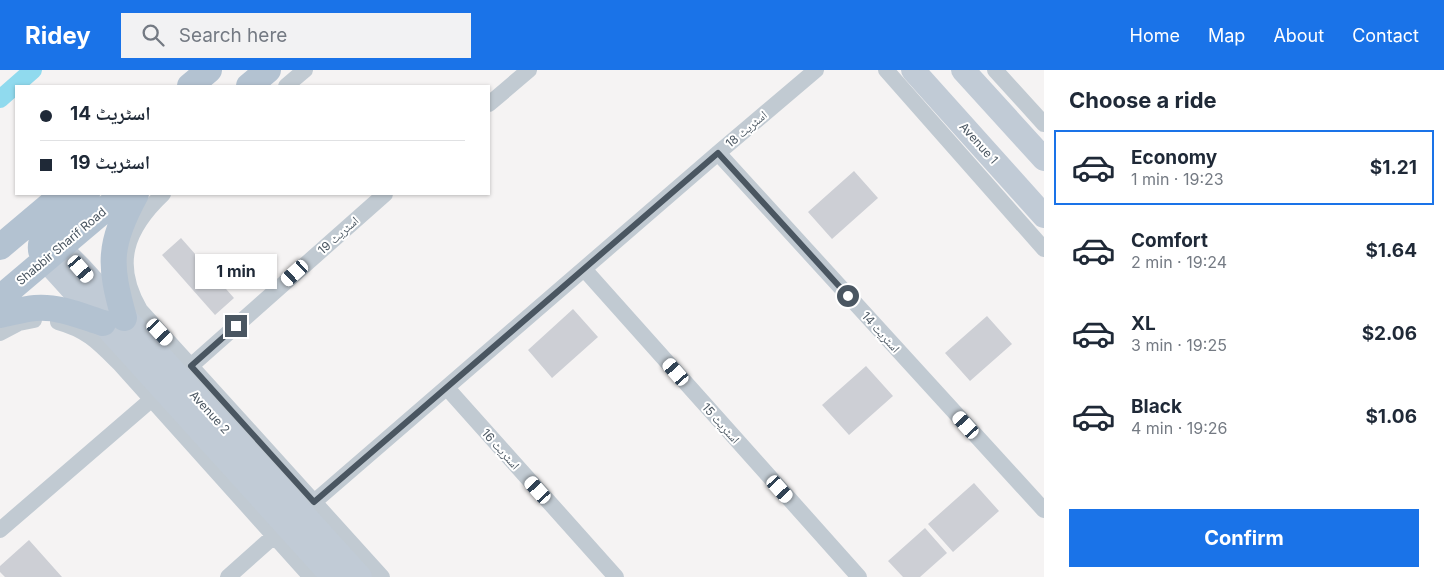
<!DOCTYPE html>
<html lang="en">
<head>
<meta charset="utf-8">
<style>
	body { margin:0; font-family:Inter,"Noto Naskh Arabic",sans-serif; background:#f2f2f3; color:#1f2937; height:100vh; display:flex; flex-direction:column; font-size:19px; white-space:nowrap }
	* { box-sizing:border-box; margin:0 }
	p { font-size:16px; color:#747a83 }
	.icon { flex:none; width:28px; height:28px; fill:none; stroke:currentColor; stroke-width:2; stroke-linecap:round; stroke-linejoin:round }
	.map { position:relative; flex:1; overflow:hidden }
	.drawer { display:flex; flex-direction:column; background:#fff; width:400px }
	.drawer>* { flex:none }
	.hud { position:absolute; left:15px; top:15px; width:475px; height:110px; border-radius:0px; box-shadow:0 1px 4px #0004; display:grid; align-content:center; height:110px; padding:0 25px; background:#fff }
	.end { position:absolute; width:22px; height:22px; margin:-11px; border:6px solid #4a5661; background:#fff; box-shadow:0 0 0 2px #fff }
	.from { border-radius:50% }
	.bubble { position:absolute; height:35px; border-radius:0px; background:#fff; box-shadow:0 1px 4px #0004; font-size:16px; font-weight:700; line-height:35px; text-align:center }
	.car { position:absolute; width:15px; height:30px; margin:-15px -8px; border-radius:6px; box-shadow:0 0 4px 1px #0007; background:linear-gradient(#fff 24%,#345 0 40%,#fff 0 76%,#345 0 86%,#fff 0) }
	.hud b { display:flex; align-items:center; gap:18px; height:48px; font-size:19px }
	.hud b+b { border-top:1px solid #e0e1e3 }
	.hud i { width:12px; height:12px; background:#1f2937 }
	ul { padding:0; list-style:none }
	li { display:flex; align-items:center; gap:15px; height:75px; margin:0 10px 8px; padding:0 15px; border:2px solid transparent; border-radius:0px }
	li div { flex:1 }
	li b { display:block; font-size:19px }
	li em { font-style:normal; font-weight:700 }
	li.selected { border-color:#1a73e8 }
	li>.icon { width:45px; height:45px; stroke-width:1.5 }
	h2 { padding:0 25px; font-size:22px; line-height:60px }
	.action { display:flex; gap:10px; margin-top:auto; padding:10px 25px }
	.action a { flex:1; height:58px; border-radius:0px; background:#1a73e8; color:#fff; font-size:20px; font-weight:700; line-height:58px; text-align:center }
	header { display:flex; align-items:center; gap:30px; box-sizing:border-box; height:70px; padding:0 25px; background:#1a73e8; color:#fff }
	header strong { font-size:24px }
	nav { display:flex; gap:28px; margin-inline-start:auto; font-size:18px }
	.search { width:350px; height:45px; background:#f2f2f3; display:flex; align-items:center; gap:12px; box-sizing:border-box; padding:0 18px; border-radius:0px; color:#747a83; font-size:19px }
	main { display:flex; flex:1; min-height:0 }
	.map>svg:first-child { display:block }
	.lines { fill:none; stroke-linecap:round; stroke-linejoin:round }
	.canal { stroke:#90daee; stroke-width:18 }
	.building { fill:#cdcfd5 }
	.street { stroke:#c1cad2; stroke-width:16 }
	.secondary { stroke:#c1cbd6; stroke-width:24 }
	.primary { stroke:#b3c2d1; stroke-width:26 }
	.route { stroke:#4a5661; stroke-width:6 }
	.labels { text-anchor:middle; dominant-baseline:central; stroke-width:4; stroke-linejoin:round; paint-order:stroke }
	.street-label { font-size:12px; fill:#4a5661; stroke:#fff }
</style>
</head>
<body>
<header>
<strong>Ridey</strong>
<div class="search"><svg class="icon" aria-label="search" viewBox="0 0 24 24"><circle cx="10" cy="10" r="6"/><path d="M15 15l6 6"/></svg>Search here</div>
<nav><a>Home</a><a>Map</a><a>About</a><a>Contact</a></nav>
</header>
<main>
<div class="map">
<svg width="1044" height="507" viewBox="0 0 1044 507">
	<rect width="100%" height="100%" fill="#f5f3f3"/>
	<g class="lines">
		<path class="canal" d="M0,29L33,0"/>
	</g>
	<path class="building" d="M854,101L878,128L832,169L808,142Z
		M181,168L234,228L215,245L162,185Z
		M573,239L598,267L552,308L528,280Z
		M987,246L1012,274L970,311L945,283Z
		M866,296L893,326L849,365L822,335Z
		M974,413L999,441L953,482L928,454Z
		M925,458L947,483L920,507H903L888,491Z
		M29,470L62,507H5L0,502V496Z"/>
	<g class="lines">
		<path class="street" d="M886,0L1044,179
			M995,0L1044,54
			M286,16L305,0
			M489,34L529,0
			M718,83L1044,440
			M163,124C126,159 113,194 140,240L382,507
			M584,199L859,507
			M58,252C87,260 98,272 119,293L311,507
			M0,263L19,253L34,250
			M184,302L385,124
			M447,318L616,507
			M314,432L718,83L816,0
			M0,460L159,323
			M228,507L274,466"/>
		<path class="secondary" d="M913,0L1044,146
			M963,0L1044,89
			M59,177L81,199L360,507
			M45,189L333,507"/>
		<path class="primary" d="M190,16L209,0
			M249,16L268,0
			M0,177L57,129
			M45,189C27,166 72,137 87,124
			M0,228L123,124
			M0,245C11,243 23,239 35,238C59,236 81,246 103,253
			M124,248C109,194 108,175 136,124"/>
	</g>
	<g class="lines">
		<path class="route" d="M236,256L191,296L314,432L718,83L848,226"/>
	</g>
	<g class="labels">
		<g class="street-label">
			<text transform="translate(746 59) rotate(-40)">اسٹریٹ 18</text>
			<text transform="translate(979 73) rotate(48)">Avenue 1</text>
			<text transform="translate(338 165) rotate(-42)">اسٹریٹ 19</text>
			<text transform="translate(61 176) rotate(-40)">Shabbir Sharif Road</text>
			<text transform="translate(881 262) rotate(48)">اسٹریٹ 14</text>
			<text transform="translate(210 342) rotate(48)">Avenue 2</text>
			<text transform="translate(721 353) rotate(48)">اسٹریٹ 15</text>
			<text transform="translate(501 379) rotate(48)">اسٹریٹ 16</text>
		</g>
	</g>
</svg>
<i class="end from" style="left:848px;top:226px"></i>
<i class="end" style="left:236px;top:256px"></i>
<div class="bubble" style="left:195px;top:184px;width:82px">1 min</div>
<i class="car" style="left:81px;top:199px;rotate:139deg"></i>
<i class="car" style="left:295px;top:203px;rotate:228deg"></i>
<i class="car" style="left:160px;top:262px;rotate:137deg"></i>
<i class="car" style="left:676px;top:302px;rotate:319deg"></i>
<i class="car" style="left:966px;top:355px;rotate:318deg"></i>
<i class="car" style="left:780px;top:419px;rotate:138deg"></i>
<i class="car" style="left:538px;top:420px;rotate:318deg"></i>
<div class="hud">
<b><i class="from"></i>اسٹریٹ 14</b>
<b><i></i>اسٹریٹ 19</b>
</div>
</div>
<section class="drawer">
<h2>Choose a ride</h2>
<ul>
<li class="selected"><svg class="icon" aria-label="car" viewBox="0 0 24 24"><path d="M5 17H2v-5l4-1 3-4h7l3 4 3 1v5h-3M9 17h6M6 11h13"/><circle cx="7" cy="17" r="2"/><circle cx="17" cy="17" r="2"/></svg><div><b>Economy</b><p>1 min · 19:23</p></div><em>$1.21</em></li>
<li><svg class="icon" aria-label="car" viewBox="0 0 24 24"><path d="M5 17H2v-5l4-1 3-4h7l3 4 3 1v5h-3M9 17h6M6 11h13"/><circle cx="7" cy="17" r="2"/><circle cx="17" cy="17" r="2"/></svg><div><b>Comfort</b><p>2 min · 19:24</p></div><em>$1.64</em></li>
<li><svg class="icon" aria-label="car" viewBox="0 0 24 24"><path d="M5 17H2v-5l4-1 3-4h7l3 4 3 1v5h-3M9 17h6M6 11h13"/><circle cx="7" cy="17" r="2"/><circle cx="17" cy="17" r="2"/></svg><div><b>XL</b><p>3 min · 19:25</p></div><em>$2.06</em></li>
<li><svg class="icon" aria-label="car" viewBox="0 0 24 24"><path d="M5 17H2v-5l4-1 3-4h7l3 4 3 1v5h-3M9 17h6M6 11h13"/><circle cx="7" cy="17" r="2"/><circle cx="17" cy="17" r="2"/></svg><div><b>Black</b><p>4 min · 19:26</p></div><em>$1.06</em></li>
</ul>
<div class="action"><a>Confirm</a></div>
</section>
</main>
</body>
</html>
